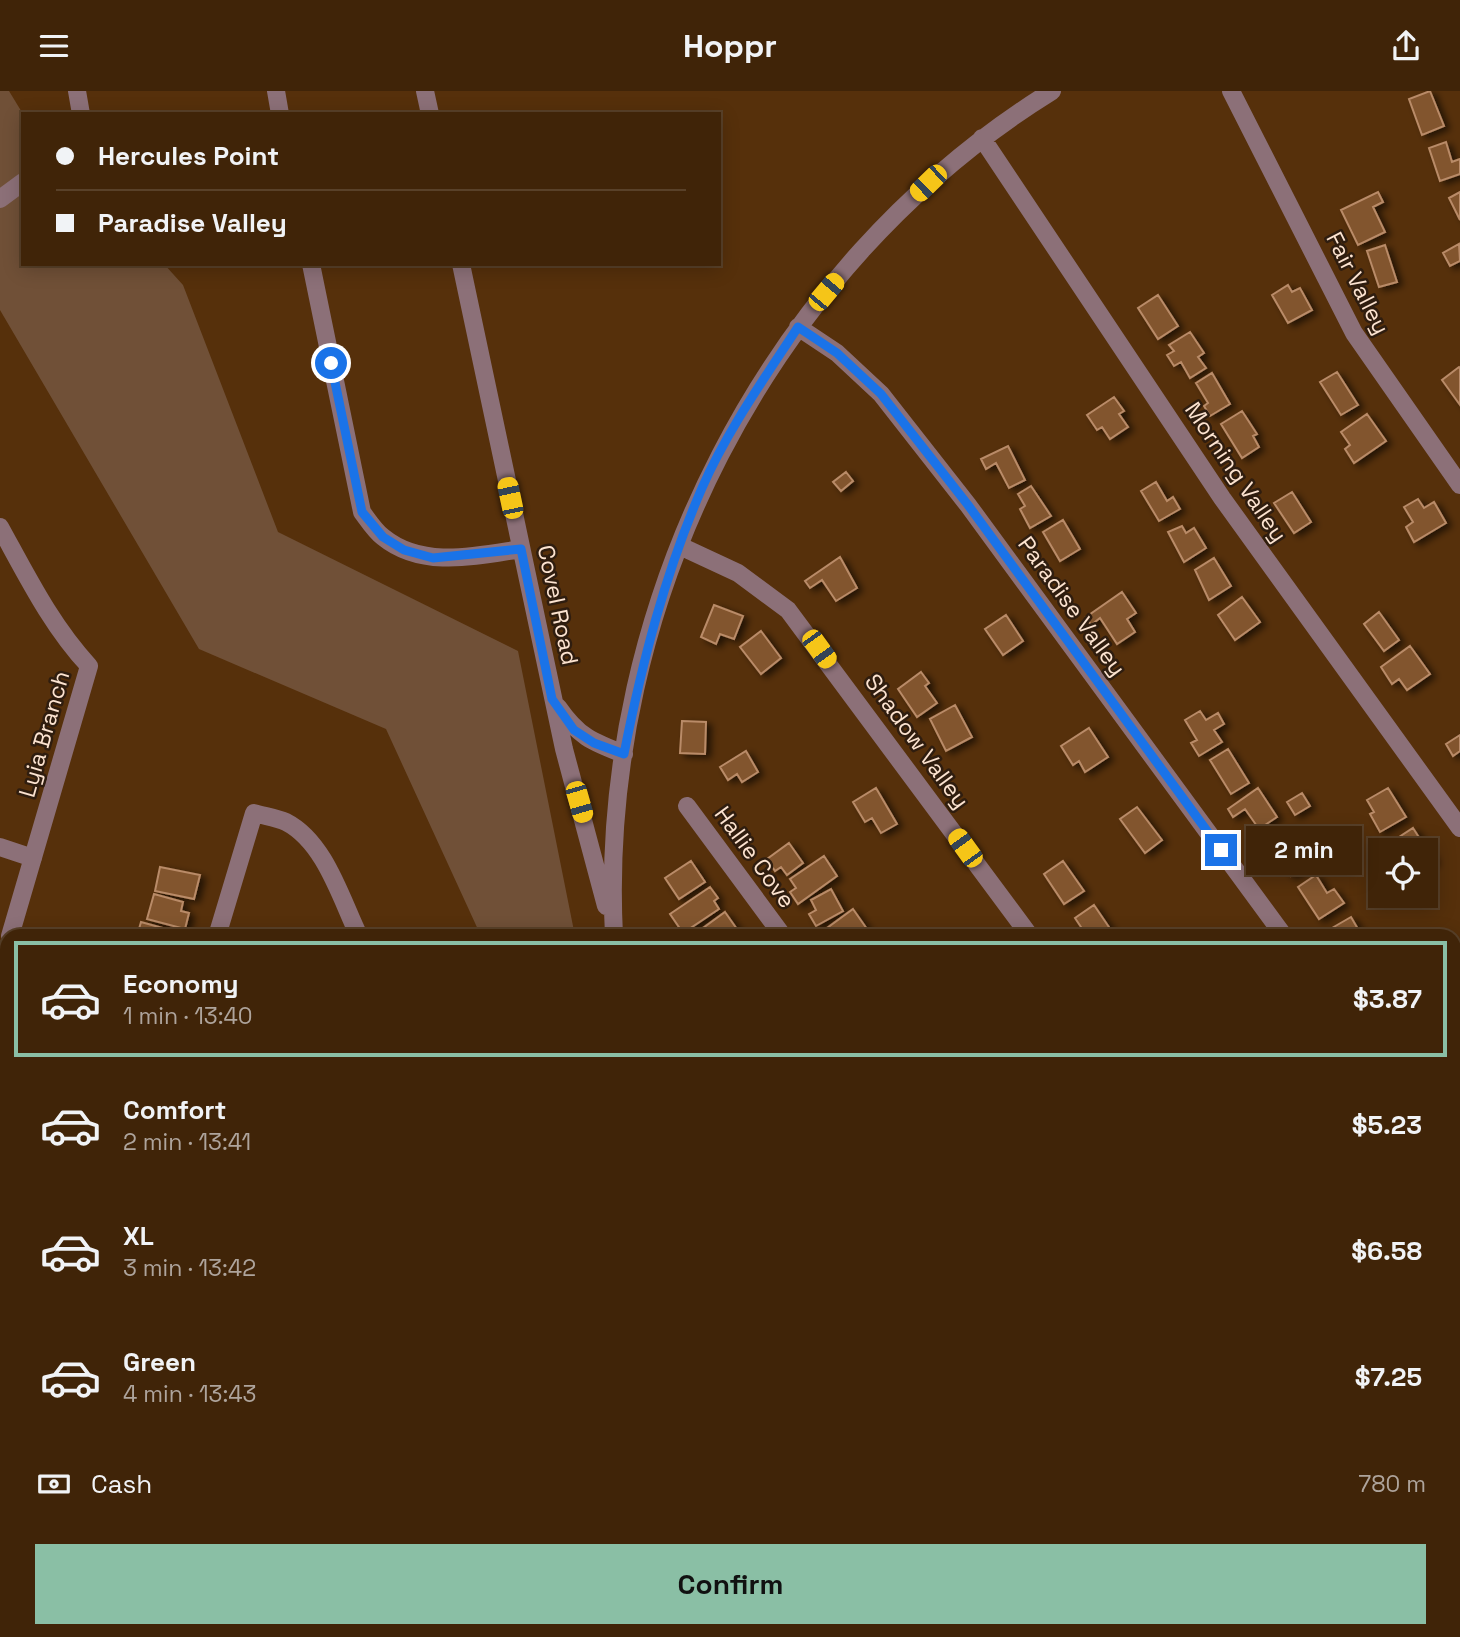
<!DOCTYPE html>
<html lang="en">
<head>
<meta charset="utf-8">
<style>
	body { margin:0; font-family:"Space Grotesk",sans-serif; background:#472c12; color:#f1f3f6; height:100vh; display:flex; flex-direction:column; font-size:26px; white-space:nowrap }
	* { box-sizing:border-box; margin:0 }
	p { font-size:23px; color:#aea49c }
	.icon { flex:none; width:38px; height:38px; fill:none; stroke:currentColor; stroke-width:2; stroke-linecap:round; stroke-linejoin:round }
	.map { position:relative; flex:1; overflow:hidden }
	.drawer { position:absolute; left:0px; top:838px; width:1461px; height:709px; display:flex; flex-direction:column; background:#402408; border-radius:21px 21px 0 0; box-shadow:0 4px 18px #0003,0 0 0 2px #594129 }
	.drawer>* { flex:none }
	.banner { position:absolute; left:21px; top:21px; width:700px; height:154px; border-radius:0px; box-shadow:0 4px 18px #0003,0 0 0 2px #594129; display:grid; align-content:center; height:154px; padding:0 35px; background:#402408 }
	.tools { position:absolute; left:1368px; top:747px; display:grid; gap:14px }
	.tools a { display:grid; place-items:center; width:70px; height:70px; border-radius:0px; background:#402408; box-shadow:0 4px 18px #0003,0 0 0 2px #594129; font-size:35px }
	.end { position:absolute; width:32px; height:32px; margin:-16px; border:9px solid #1a73e8; background:#fff; box-shadow:0 0 0 4px #fff }
	.from { border-radius:50% }
	.bubble { position:absolute; height:49px; border-radius:0px; background:#402408; box-shadow:0 4px 18px #0003,0 0 0 2px #594129; font-size:23px; font-weight:600; line-height:49px; text-align:center }
	.car { position:absolute; width:21px; height:42px; margin:-21px -10px; border-radius:9px; box-shadow:0 0 5px 2px #0007; background:linear-gradient(#f5c518 24%,#345 0 40%,#f5c518 0 76%,#345 0 86%,#f5c518 0) }
	.banner b { display:flex; align-items:center; gap:24px; height:66px; font-size:26px }
	.banner b+b { border-top:2px solid #594129 }
	.banner i { width:18px; height:18px; background:#f1f3f6 }
	ul { padding:12px 0 0; list-style:none }
	li { display:flex; align-items:center; gap:21px; height:116px; margin:0 14px 10px; padding:0 21px; border:4px solid transparent; border-radius:0px }
	li div { flex:1 }
	li b { display:block; font-size:26px }
	li em { font-style:normal; font-weight:600 }
	li.current { border-color:#8abfa5 }
	li>.icon { width:63px; height:63px; stroke-width:1.5 }
	.pay { display:flex; align-items:center; gap:18px; height:77px; padding:0 35px; font-size:26px }
	.pay p { margin-inline-start:auto }
	.primary-button { display:flex; gap:14px; margin-top:auto; padding:14px 35px }
	.primary-button a { flex:1; height:80px; border-radius:0px; background:#8abfa5; color:#111; font-size:28px; font-weight:600; line-height:80px; text-align:center }
	header { display:flex; justify-content:space-between; align-items:center; height:91px; padding:0 35px; background:#402408; font-size:32px; font-weight:600 }
	.map>svg:first-child { display:block }
	.green { fill:#705037 }
	.water { fill:#4a551b }
	.building { fill:#82542d; stroke:#b98b68; stroke-width:2; filter:url(#shadow) }
	.lines { fill:none; stroke-linecap:round; stroke-linejoin:round }
	.minor { stroke:#8c7078; stroke-width:18 }
	.route { stroke:#1a73e8; stroke-width:9 }
	.labels { text-anchor:middle; dominant-baseline:central; stroke-width:5; stroke-linejoin:round; paint-order:stroke }
	.street-label { font-size:23px; fill:#fce3d0; stroke:#2f1d0f }
</style>
</head>
<body>
<header><svg class="icon" aria-label="menu" viewBox="0 0 24 24"><path d="M4 6h16M4 12h16M4 18h16"/></svg>Hoppr<svg class="icon" aria-label="share" viewBox="0 0 24 24"><path d="M12 15V3M7 8l5-5 5 5M5 13v7h14v-7"/></svg></header>
<div class="map">
<svg width="1460" height="1546" viewBox="0 0 1460 1546">
	<defs>
		<filter id="shadow"><feDropShadow dx="5" dy="3" stdDeviation="3.5" flood-color="#0009"/></filter>
	</defs>
	<rect width="100%" height="100%" fill="#56300b"/>
	<path class="green" d="M0,0H9L23,23V173H164L183,194L278,441L518,560L575,845H481L386,638L199,558L0,219Z"/>
	<path class="water" d="M438,1540H511L513,1546H438Z"/>
	<path class="building" d="M1430,0L1444,35L1422,44L1409,8Z
		M1446,51L1452,71L1460,68V83L1440,90L1429,57Z
		M1378,101L1383,111L1373,116L1385,141L1358,154L1341,119Z
		M1460,101V129L1449,107Z
		M1459,153L1460,170L1450,175L1443,162Z
		M1385,154L1397,191L1379,196L1367,160Z
		M1288,194L1292,201L1300,197L1312,219L1288,232L1272,204Z
		M1158,204L1178,235L1158,248L1138,217Z
		M1190,241L1204,262L1198,266L1206,277L1190,287L1181,271L1174,275L1167,264L1174,260L1169,254Z
		M1459,276L1460,277V314L1442,289Z
		M1337,281L1358,314L1341,324L1320,291Z
		M1212,282L1230,313L1210,325L1204,315L1208,312L1196,292Z
		M1114,306L1124,320L1119,323L1128,336L1110,348L1102,336L1097,339L1087,324Z
		M1242,320L1257,343L1253,345L1259,356L1242,367L1221,333Z
		M1367,323L1386,350L1354,372L1345,358L1350,354L1341,341Z
		M1008,355L1025,389L1009,397L996,372L986,378L981,368Z
		M846,381L853,390L841,400L833,391Z
		M1156,391L1167,410L1173,406L1180,418L1159,430L1141,400Z
		M1031,395L1051,425L1030,437L1020,418L1025,415L1018,403Z
		M1292,401L1311,431L1294,442L1274,412Z
		M1418,408L1424,417L1434,411L1446,432L1414,451L1406,436L1413,431L1404,416Z
		M1063,429L1080,458L1060,470L1043,441Z
		M1182,435L1186,442L1194,437L1206,457L1184,471L1168,441Z
		M840,466L857,497L836,510L822,489L810,497L805,490Z
		M1214,467L1231,495L1209,509L1195,479Z
		M1122,501L1136,522L1127,528L1135,541L1117,553L1100,527L1091,534L1086,526Z
		M1242,506L1260,531L1235,549L1218,524Z
		M714,514L743,525L734,548L720,543L716,553L701,546Z
		M1379,521L1399,549L1384,560L1364,533Z
		M1006,524L1023,550L1003,564L985,538Z
		M761,540L781,567L761,583L740,556Z
		M1410,555L1430,583L1407,599L1399,588L1392,593L1381,576Z
		M921,581L929,592L925,595L937,612L917,626L898,598Z
		M955,614L972,646L946,660L930,628Z
		M1200,620L1206,629L1218,622L1224,633L1214,639L1222,651L1199,665L1191,652L1197,649L1185,629Z
		M682,630L706,631L705,663L680,662Z
		M1089,637L1108,666L1085,681L1079,670L1073,674L1061,655Z
		M1460,644V660L1453,665L1446,653Z
		M1228,658L1249,692L1231,703L1210,669Z
		M746,660L758,681L742,691L737,683L728,689L720,676Z
		M876,697L897,733L881,742L872,727L865,731L853,711Z
		M1258,697L1277,726L1259,738L1245,718L1233,726L1228,718Z
		M1388,697L1406,726L1380,741L1370,723L1374,721L1367,709Z
		M1302,702L1310,715L1295,724L1287,711Z
		M1137,716L1162,749L1145,762L1120,728Z
		M1291,735L1306,756L1300,759L1310,773L1291,785L1268,751Z
		M1413,737L1434,770L1426,775V760H1404L1396,748Z
		M789,752L803,772L787,784L781,776L775,780L767,768Z
		M824,765L837,785L798,813L790,801L796,797L790,788Z
		M691,770L705,791L679,808L665,787Z
		M1063,770L1084,800L1064,813L1044,783Z
		M160,776L200,784L194,808L155,800Z
		M1316,784L1327,802L1334,798L1344,812L1319,828L1298,796Z
		M710,796L718,807L714,810L719,818L683,842L670,823Z
		M831,798L843,820L816,835L809,823L816,819L811,809Z
		M154,803L183,811L181,820L189,822L185,838L147,828Z
		M1094,814L1115,845H1087L1075,827Z
		M853,818L867,838L857,845H827L823,840Z
		M725,821L739,841L733,845H692Z
		M1351,826L1362,845H1337L1332,837Z
		M141,831L184,843L183,845H137Z
		M1454,956L1460,965L1456,971L1460,988L1454,991Z
		M0,1098L7,1102V1132L0,1128Z
		M1454,1140L1460,1148V1180L1454,1184Z
		M1458,1303L1460,1351L1457,1353L1454,1306Z
		M3,1306L7,1308V1343L0,1341V1308Z
		M85,1540H111L108,1546H97Z
		M206,1540H232L230,1546Z
		M843,1540L844,1546H825L824,1541Z
		M1287,1540H1309L1312,1546H1283L1282,1543Z
		M1315,1540H1331L1335,1546H1318Z"/>
	<g class="lines">
		<path class="minor" d="M77,0L81,23
			M276,0L280,23
			M425,0L430,23
			M1231,0L1354,242L1460,394
			M982,47L1222,407L1460,737
			M0,108L23,91
			M311,173L362,421C368,429 375,440 383,446C422,478 476,465 521,458
			M461,173L564,658L606,815
			M798,236L837,262L881,303L968,414L1284,845
			M0,436C27,485 51,534 89,575L10,845
			M680,455L738,482L788,519L1030,845
			M558,616C578,645 592,651 624,663
			M687,715L783,845
			M0,756L33,767
			M217,845L254,722C264,725 277,727 286,731C325,751 341,808 359,845
			M614,845C597,513 768,176 1052,0
			M0,880L7,856
			M1454,1077L1460,1084
			M0,1231L7,1233
			M0,1375L7,1379
			M1454,1387L1460,1384
			M1454,1427L1460,1437
			M1454,1510L1460,1507
			M528,1540L529,1546
			M746,1540L747,1546
			M885,1540L887,1546
			M147,1546L151,1540
			M295,1546L297,1540
			M948,1546L961,1540
			M1230,1546L1234,1540
			M1394,1546L1404,1540"/>
	</g>
	<g class="lines">
		<path class="route" d="M331,272L362,421L383,446L404,459L433,467L521,458L552,608L574,639L594,652L624,663C642,572 665,482 702,397C727,340 764,288 798,236L837,262L881,303L968,414L1221,759"/>
	</g>
	<g class="labels">
		<g class="street-label">
			<text transform="translate(1358 192) rotate(63)">Fair Valley</text>
			<text transform="translate(1236 381) rotate(56)">Morning Valley</text>
			<text transform="translate(558 514) rotate(78)">Covel Road</text>
			<text transform="translate(1072 515) rotate(54)">Paradise Valley</text>
			<text transform="translate(44 643) rotate(-74)">Lyia Branch</text>
			<text transform="translate(917 650) rotate(54)">Shadow Valley</text>
			<text transform="translate(755 766) rotate(54)">Hallie Cove</text>
		</g>
	</g>
</svg>
<div class="tools">
<a><svg class="icon" aria-label="locate" viewBox="0 0 24 24"><circle cx="12" cy="12" r="6"/><path d="M12 2v4M12 18v4M2 12h4M18 12h4"/></svg></a>
</div>
<i class="end from" style="left:331px;top:272px"></i>
<i class="end" style="left:1221px;top:759px"></i>
<div class="bubble" style="left:1246px;top:735px;width:116px">2 min</div>
<i class="car" style="left:928px;top:92px;rotate:226deg"></i>
<i class="car" style="left:826px;top:201px;rotate:40deg"></i>
<i class="car" style="left:510px;top:407px;rotate:348deg"></i>
<i class="car" style="left:819px;top:558px;rotate:144deg"></i>
<i class="car" style="left:579px;top:711px;rotate:164deg"></i>
<i class="car" style="left:965px;top:757px;rotate:324deg"></i>
<div class="banner">
<b><i class="from"></i>Hercules Point</b>
<b><i></i>Paradise Valley</b>
</div>
<section class="drawer">
<ul>
<li class="current"><svg class="icon" aria-label="car" viewBox="0 0 24 24"><path d="M5 17H2v-5l4-1 3-4h7l3 4 3 1v5h-3M9 17h6M6 11h13"/><circle cx="7" cy="17" r="2"/><circle cx="17" cy="17" r="2"/></svg><div><b>Economy</b><p>1 min · 13:40</p></div><em>$3.87</em></li>
<li><svg class="icon" aria-label="car" viewBox="0 0 24 24"><path d="M5 17H2v-5l4-1 3-4h7l3 4 3 1v5h-3M9 17h6M6 11h13"/><circle cx="7" cy="17" r="2"/><circle cx="17" cy="17" r="2"/></svg><div><b>Comfort</b><p>2 min · 13:41</p></div><em>$5.23</em></li>
<li><svg class="icon" aria-label="car" viewBox="0 0 24 24"><path d="M5 17H2v-5l4-1 3-4h7l3 4 3 1v5h-3M9 17h6M6 11h13"/><circle cx="7" cy="17" r="2"/><circle cx="17" cy="17" r="2"/></svg><div><b>XL</b><p>3 min · 13:42</p></div><em>$6.58</em></li>
<li><svg class="icon" aria-label="car" viewBox="0 0 24 24"><path d="M5 17H2v-5l4-1 3-4h7l3 4 3 1v5h-3M9 17h6M6 11h13"/><circle cx="7" cy="17" r="2"/><circle cx="17" cy="17" r="2"/></svg><div><b>Green</b><p>4 min · 13:43</p></div><em>$7.25</em></li>
</ul>
<div class="pay"><svg class="icon" aria-label="cash" viewBox="0 0 24 24"><path d="M3 7h18v10H3z"/><circle cx="12" cy="12" r="2"/></svg>Cash<p>780 m</p></div>
<div class="primary-button"><a>Confirm</a></div>
</section>
</div>
</body>
</html>
